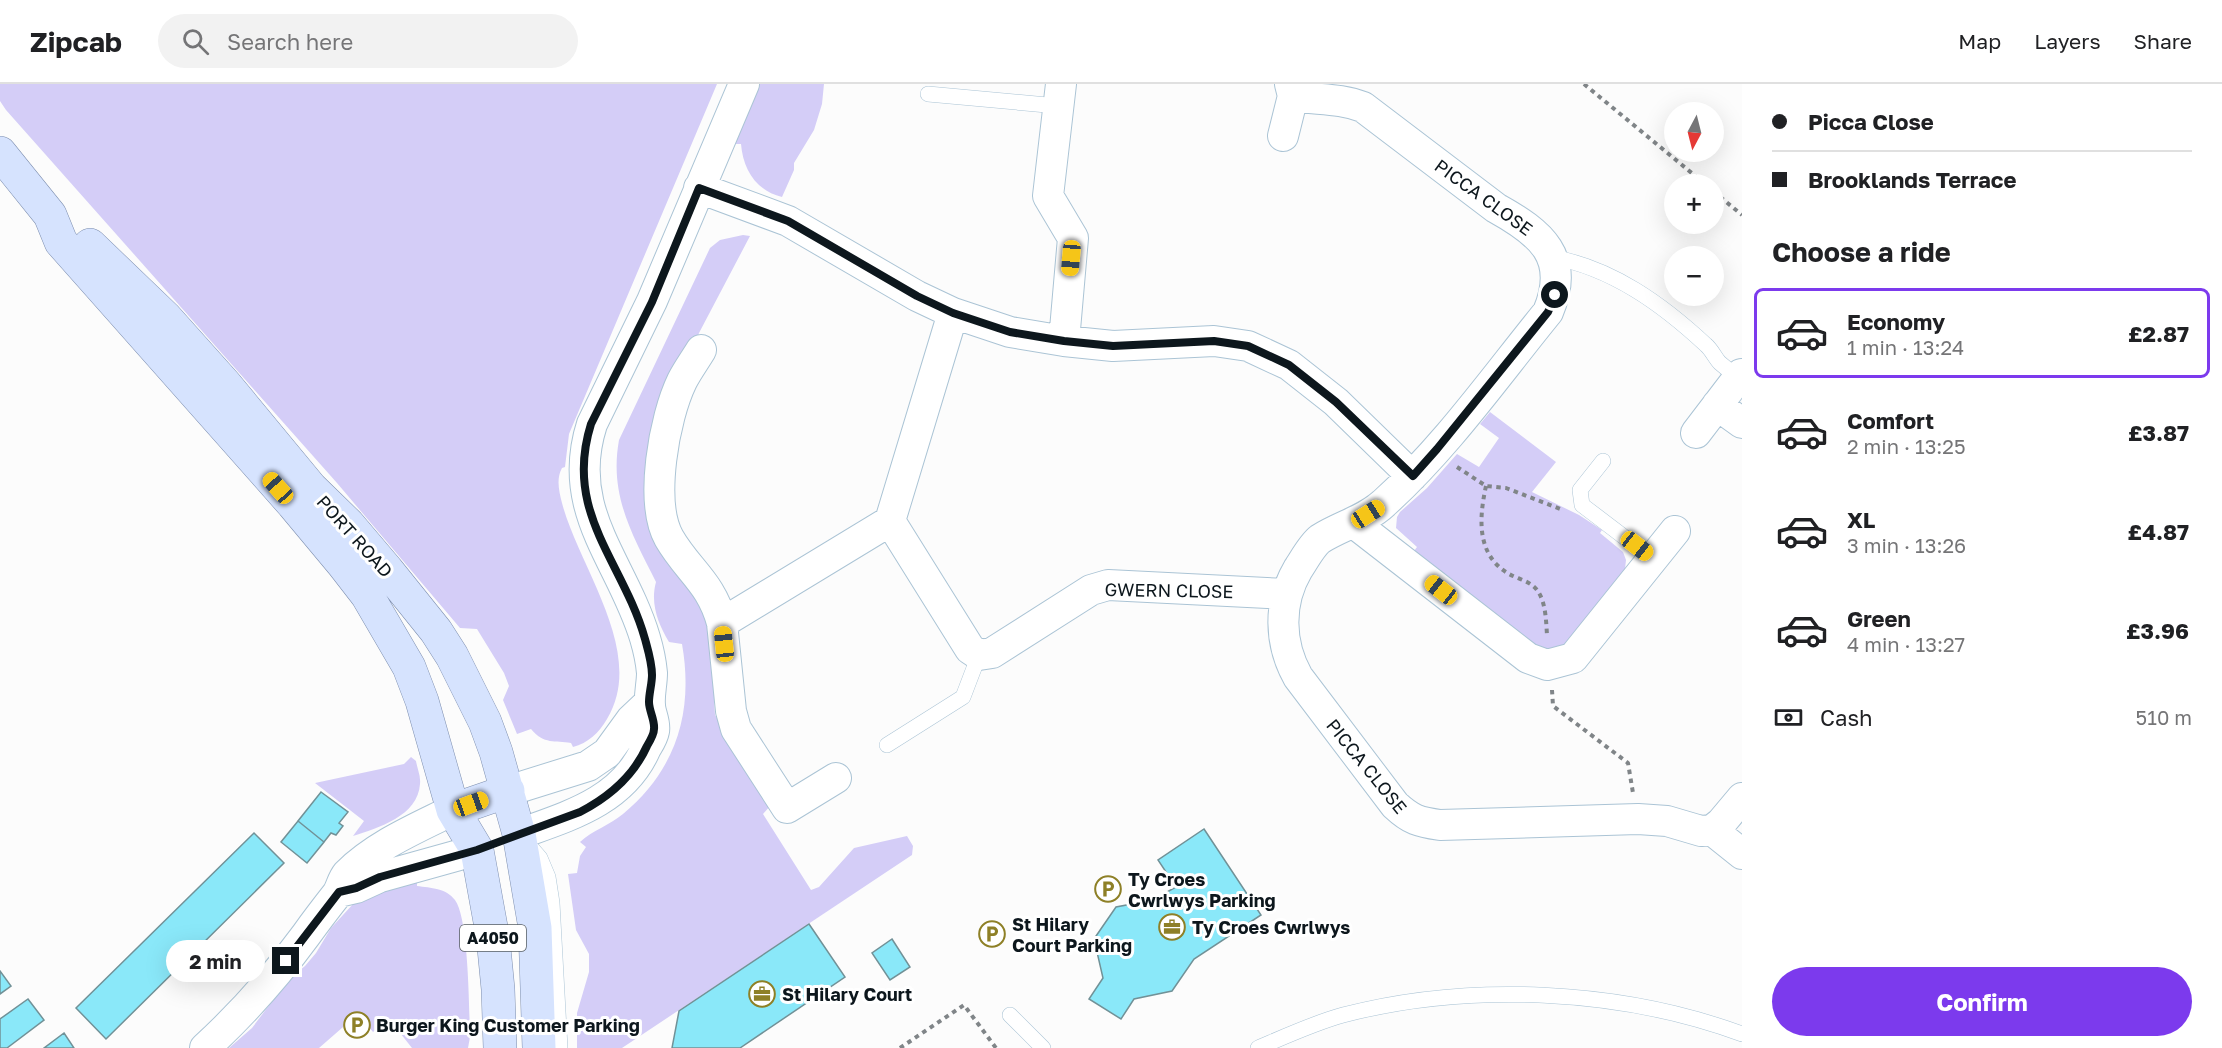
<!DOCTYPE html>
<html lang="en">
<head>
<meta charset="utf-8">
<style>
	body { margin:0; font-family:"Golos Text",sans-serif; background:#f2f2f2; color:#202124; height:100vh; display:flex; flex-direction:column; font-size:22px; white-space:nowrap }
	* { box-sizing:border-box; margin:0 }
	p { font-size:20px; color:#757577 }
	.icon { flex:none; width:33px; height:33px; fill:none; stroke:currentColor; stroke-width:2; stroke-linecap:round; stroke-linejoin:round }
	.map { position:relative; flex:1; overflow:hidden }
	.sheet { display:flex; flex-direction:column; background:#fff; width:480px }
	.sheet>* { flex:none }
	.hud { display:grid; align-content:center; height:132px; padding:0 30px; background:#fff }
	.needle { width:39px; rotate:187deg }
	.tools { position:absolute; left:1664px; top:18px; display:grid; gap:12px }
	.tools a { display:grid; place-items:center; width:60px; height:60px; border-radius:50%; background:#fff; box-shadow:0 6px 24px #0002; font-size:30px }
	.end { position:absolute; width:27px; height:27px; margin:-14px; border:8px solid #0d171d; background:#fff; box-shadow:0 0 0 3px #fff }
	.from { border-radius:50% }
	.bubble { position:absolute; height:42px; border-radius:21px; background:#fff; box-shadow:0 6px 24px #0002; font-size:20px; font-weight:700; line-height:42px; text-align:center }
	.car { position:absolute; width:18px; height:36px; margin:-18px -9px; border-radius:8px; box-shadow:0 0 4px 2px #0007; background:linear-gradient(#f5c518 24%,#345 0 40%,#f5c518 0 76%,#345 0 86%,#f5c518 0) }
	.hud b { display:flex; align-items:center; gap:21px; height:57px; font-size:22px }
	.hud b+b { border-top:2px solid #e0e0e0 }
	.hud i { width:15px; height:15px; background:#202124 }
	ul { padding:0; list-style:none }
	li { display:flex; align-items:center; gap:18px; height:90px; margin:0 12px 9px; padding:0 18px; border:3px solid transparent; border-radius:9px }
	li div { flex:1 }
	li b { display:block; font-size:22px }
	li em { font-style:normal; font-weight:700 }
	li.on { border-color:#7c3aed }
	li>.icon { width:54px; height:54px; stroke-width:1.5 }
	h2 { padding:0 30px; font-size:27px; line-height:72px }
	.pay { display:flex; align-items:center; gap:15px; height:66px; padding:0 30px; font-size:22px }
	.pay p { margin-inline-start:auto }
	.cta { display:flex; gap:12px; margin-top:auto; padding:12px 30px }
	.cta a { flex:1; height:69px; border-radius:36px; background:#7c3aed; color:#fff; font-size:24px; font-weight:700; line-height:69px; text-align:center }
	header { display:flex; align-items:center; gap:36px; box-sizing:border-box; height:84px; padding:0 30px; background:#fff; border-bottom:2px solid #e0e0e0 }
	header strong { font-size:28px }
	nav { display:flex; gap:33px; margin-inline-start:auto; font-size:21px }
	.search { width:420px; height:54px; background:#f2f2f2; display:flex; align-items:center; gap:15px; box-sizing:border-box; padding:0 21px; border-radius:33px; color:#757577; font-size:22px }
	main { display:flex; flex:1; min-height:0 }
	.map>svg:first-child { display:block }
	.green { fill:#d4cdf7 }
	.building { fill:#8ae8f9; stroke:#719197; stroke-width:1.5 }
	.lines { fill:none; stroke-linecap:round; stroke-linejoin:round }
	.lane-casing { stroke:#abc4d5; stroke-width:16 }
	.street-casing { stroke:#abc4d5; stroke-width:32 }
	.primary-casing { stroke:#7e8faf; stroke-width:34 }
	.path { stroke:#808588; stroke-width:4; stroke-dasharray:4.5 4.5; stroke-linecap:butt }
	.lane { stroke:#fff; stroke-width:15 }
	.street { stroke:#fff; stroke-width:30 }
	.primary { stroke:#d6e3fe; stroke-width:33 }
	.route { stroke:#0d171d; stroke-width:8 }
	.labels { text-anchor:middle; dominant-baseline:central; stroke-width:6; stroke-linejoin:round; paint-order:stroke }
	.shield { fill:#fff; stroke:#565d61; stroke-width:1.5 }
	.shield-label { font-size:16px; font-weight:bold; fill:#0d171d }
	.street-label { font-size:18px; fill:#0d171d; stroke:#fff }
	.poi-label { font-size:18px; font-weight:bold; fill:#0d171d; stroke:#fff; text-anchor:start }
</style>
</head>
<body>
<header>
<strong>Zipcab</strong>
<div class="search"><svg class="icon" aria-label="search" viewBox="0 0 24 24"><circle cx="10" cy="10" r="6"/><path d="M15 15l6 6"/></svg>Search here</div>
<nav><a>Map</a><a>Layers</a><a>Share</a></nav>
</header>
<main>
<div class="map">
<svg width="1742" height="964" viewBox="0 0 1742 964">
	<rect width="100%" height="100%" fill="#fcfcfc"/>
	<path class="green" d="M0,0H717L569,350L565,383L562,384C556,395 559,407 562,419C579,484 647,569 607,635C599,649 588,659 573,663L571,659C555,656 544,661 531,645L517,650L503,616L509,602L504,589L477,545L460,544L337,399L6,26L0,17Z
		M757,0H824L822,20L814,46L794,79V86L782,113C756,107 743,85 741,60H732Z
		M743,151L750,152L699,249L649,384L705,524L718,601L714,617L715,631L768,710L771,721L763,730L811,806L819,803L854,764L907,752L913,762L912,771L622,964H577V929L589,888V870L576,846L568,790L577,789L580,772L586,763L580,758C593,746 610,741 623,730C676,686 694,628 682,560L669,558C658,540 650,519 656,498C632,450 609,411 619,356L710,164L720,156Z
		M1490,328L1556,378L1532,408L1579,431L1602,446L1600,449L1623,468L1626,476L1625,485L1562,566L1544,569L1414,467L1417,463L1396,444L1397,433L1400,428L1427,404L1457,370L1479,383L1499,354L1480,340Z
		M411,673L416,677C417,684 421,692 420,700C418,732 378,744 353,752L364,737L315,699L404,680Z
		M417,795V802C431,804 446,804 455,816C469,835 469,927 470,953L468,964H412L389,935L373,948L358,930L319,964H229L252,944L288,896L305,882L316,869L331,844L354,819Z"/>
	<path class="building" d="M321,708L348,728L339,739L343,742L336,751L331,749L324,758L298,737Z
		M298,737L324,758L307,779L281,758Z
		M1204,745L1261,831L1194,875L1172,907L1134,915L1121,935L1089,915L1103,894L1094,855L1116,823L1153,816L1176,803L1158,776Z
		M254,749L284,779L106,955L76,924Z
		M809,840L845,893L740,964H672L679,927Z
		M892,855L910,883L890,896L872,869Z
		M0,887L11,902L0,910Z
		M28,915L44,936L7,964H0V935Z
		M64,949L74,964H44Z"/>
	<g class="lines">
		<g class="lane-casing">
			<path id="lane" d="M928,10L1058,22
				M1552,173C1612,184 1662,220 1706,261C1712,266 1715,274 1720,279C1726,284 1732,289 1738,294
				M1603,377L1580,406L1582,421L1653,475
				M887,661L963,613L979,571
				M527,759L540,774L548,793L552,819L560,964
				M1010,931L1043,964
				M1258,964C1286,952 1314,939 1343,931C1469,898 1620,905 1742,950"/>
		</g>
		<g class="street-casing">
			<path id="street" d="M1061,0L1048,112L1073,154L1064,257
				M1293,12C1317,16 1340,14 1363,23L1496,124C1541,149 1571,173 1548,228C1495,293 1446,363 1384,419C1366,436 1340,442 1320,455C1312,461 1304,476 1298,485C1278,519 1279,559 1298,593L1395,721C1411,736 1419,738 1440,741L1638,735L1667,737L1701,747L1712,746L1742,770
				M1283,52L1293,12L1290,0
				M699,104L788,137L917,212L953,229L1010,248L1064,257L1113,262L1214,257L1248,262L1289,281L1336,318L1412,392
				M953,229L890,437L970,565L979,571L992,569L1091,506L1108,501L1287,510
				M701,266C695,276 687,287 682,297C664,334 649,418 669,454C688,487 711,498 722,539
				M1717,321L1742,339
				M1696,349L1741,290
				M1354,439L1528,574L1547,581L1573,574L1675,447
				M836,694L787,724L736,645L731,627L722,539L890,437
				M508,707L588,682L607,669L631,636L649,619
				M1712,746L1721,739L1742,714
				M519,750C569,732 623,717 646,664C649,659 653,653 654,647C656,639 650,629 650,621C649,610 652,600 652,589C651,578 648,564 645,554C622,477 564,427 592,340L652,217L744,0
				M339,808L356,804L380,793L477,766
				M205,964C242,930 276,892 306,851C316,837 326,824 337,810C341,804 342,796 347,790C376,761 417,744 453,726"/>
		</g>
		<g class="primary-casing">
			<path id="primary" d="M0,69L50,131L61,158L293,420L343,480L367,511L409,583L422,617L453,726L477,766L493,854L498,905L500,964
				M90,161L166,234L225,300L311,404L348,440L387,486L436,547L452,572L485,638L496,668L519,750L535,844L539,964
				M453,726L508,707"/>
		</g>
		<path class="path" d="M1584,0L1705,100
			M1713,107L1742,131
			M1457,383L1486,402L1506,404L1563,426
			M1486,402C1479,434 1476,471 1509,490C1518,495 1530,497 1537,506C1546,518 1546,537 1547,551
			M1552,606L1553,622L1628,679L1633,709
			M900,964L964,921L996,964"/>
		<use href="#lane" class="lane"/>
		<use href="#street" class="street"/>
		<use href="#primary" class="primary"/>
	</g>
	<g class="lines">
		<path class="route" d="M286,877L339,808L356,804L380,793L477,766L580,728C609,713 634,691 647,662C650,657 654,650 654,645C655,636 649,627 649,618C649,609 652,600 652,591C652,579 648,566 645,555C623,477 563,429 591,340L652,218L699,104L788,137L917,212L953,229L1010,248L1064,257L1113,262L1214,257L1248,262L1289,281L1336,318L1413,392L1437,365L1548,228L1555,211"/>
	</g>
	<defs>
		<g id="parking-ring" transform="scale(1.35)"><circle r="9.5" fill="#fff" stroke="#8e8027" stroke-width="1.5"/><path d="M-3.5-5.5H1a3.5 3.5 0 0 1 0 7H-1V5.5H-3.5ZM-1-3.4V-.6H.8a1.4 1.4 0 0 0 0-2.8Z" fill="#8e8027"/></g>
		<g id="office-ring" transform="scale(1.35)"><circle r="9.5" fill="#fff" stroke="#8e8027" stroke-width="1.5"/><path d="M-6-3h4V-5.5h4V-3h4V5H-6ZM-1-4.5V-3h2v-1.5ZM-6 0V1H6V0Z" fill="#8e8027"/></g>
	</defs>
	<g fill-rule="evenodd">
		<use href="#parking-ring" x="1108" y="805"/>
		<use href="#office-ring" x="1172" y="843"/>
		<use href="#parking-ring" x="992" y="850"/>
		<use href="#office-ring" x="762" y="910"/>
		<use href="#parking-ring" x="357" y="941"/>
	</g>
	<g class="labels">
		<rect class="shield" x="460" y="841" width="66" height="26" rx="4.5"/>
		<g class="shield-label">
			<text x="493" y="854">A4050</text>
		</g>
		<g class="street-label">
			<text transform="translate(1484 113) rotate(36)">PICCA CLOSE</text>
			<text transform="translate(355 452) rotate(48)">PORT ROAD</text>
			<text transform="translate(1169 506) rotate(1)">GWERN CLOSE</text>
			<text transform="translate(1367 682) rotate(51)">PICCA CLOSE</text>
		</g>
		<g class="poi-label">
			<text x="1128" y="795">Ty Croes<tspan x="1128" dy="21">Cwrlwys Parking</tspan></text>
			<text x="1012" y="840">St Hilary<tspan x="1012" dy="21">Court Parking</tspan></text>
			<text x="1192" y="843">Ty Croes Cwrlwys</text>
			<text x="782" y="910">St Hilary Court</text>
			<text x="376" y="941">Burger King Customer Parking</text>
		</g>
	</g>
</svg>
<div class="tools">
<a><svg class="needle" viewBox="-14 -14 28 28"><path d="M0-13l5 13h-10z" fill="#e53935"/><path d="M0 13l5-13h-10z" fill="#757577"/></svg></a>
<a>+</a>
<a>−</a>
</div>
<i class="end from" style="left:1555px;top:211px"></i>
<i class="end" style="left:286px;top:877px"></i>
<div class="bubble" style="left:166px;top:856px;width:99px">2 min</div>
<i class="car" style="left:1071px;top:174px;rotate:185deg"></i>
<i class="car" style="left:278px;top:404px;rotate:318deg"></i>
<i class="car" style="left:1368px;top:430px;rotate:58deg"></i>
<i class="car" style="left:1637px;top:462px;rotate:128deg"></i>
<i class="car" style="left:1441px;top:506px;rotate:308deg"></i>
<i class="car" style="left:724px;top:560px;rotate:354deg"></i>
<i class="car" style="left:471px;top:720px;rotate:70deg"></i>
</div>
<section class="sheet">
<div class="hud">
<b><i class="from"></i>Picca Close</b>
<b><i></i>Brooklands Terrace</b>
</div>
<h2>Choose a ride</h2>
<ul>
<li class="on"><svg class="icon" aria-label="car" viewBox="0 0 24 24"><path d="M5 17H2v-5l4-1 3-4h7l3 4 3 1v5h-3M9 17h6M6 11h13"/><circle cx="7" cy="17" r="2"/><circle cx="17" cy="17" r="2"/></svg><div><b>Economy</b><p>1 min · 13:24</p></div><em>£2.87</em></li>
<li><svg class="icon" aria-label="car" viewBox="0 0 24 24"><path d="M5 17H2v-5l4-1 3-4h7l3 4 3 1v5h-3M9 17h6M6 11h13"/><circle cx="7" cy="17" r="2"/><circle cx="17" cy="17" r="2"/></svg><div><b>Comfort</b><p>2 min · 13:25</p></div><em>£3.87</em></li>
<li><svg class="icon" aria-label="car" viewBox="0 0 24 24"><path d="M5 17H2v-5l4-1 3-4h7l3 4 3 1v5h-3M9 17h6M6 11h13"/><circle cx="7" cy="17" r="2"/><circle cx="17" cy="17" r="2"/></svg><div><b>XL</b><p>3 min · 13:26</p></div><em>£4.87</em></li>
<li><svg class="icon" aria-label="car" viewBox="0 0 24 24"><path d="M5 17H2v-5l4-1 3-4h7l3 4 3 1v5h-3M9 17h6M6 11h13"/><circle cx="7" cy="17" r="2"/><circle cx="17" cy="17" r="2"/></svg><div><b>Green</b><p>4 min · 13:27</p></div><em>£3.96</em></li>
</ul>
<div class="pay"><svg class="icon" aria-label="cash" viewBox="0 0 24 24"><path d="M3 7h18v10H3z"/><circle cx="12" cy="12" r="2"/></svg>Cash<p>510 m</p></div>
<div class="cta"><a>Confirm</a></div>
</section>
</main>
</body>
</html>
